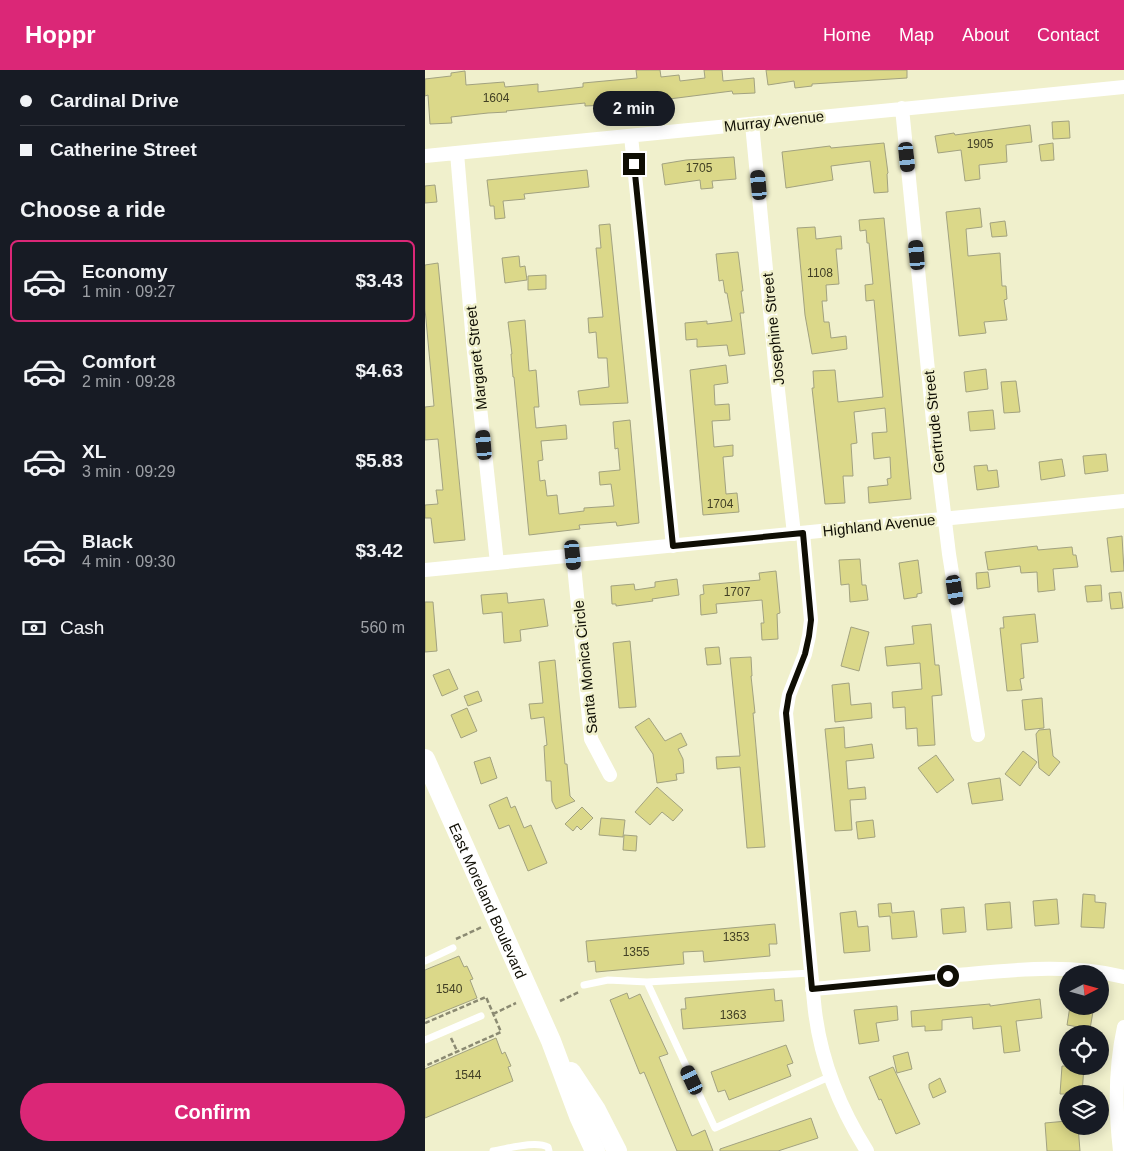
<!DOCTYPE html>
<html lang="en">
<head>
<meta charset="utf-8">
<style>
	body { margin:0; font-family:Helvetica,sans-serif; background:#20242c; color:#f1f3f6; height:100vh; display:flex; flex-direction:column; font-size:19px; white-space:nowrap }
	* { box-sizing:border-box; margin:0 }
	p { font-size:16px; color:#9ea1a6 }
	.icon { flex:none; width:28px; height:28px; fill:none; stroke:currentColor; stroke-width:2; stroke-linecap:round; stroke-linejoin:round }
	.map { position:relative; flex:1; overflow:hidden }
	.details { display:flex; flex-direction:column; background:#171b24; width:425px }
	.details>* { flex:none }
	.banner { display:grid; align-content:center; height:110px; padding:0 20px; background:#171b24 }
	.needle { width:32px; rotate:84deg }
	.controls { position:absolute; left:634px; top:895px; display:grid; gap:10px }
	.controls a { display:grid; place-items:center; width:50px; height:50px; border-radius:50%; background:#171b24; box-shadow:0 2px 12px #0003; font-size:25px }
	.end { position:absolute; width:22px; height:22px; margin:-11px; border:6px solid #0f0e04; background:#fff; box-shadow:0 0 0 2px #fff }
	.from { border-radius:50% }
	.bubble { position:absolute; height:35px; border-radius:18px; background:#171b24; box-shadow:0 2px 12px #0003; font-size:16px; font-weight:700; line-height:35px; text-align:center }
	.car { position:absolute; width:15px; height:30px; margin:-15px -8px; border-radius:6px; box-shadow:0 0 4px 1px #0007; background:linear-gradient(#222 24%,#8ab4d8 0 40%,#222 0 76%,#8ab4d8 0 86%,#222 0) }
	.banner b { display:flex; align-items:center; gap:18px; height:48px; font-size:19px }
	.banner b+b { border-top:1px solid #363941 }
	.banner i { width:12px; height:12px; background:#f1f3f6 }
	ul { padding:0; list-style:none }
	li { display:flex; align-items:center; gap:15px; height:82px; margin:0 10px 8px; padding:0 10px; border:2px solid transparent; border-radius:8px }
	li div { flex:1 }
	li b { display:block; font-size:19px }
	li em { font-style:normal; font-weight:700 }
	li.on { border-color:#db2777 }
	li>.icon { width:45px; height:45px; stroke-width:1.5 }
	h2 { padding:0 20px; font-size:22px; line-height:60px }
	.pay { display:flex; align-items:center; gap:12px; height:55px; padding:0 20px; font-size:19px }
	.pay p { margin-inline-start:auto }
	.button { display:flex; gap:10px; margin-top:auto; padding:10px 20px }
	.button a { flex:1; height:58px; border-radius:30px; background:#db2777; color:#fff; font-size:20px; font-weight:700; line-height:58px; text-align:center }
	header { display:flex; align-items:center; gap:30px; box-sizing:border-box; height:70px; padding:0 25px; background:#db2777; color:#fff }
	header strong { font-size:24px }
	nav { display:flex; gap:28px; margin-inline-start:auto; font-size:18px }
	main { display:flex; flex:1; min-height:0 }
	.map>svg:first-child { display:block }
	.building { fill:#dbd889; stroke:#a2a280 }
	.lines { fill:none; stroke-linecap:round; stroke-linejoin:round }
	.path { stroke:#8b8a72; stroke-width:2.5; stroke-dasharray:5 2.5; stroke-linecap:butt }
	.service { stroke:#fff; stroke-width:7 }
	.minor { stroke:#fff; stroke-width:14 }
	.secondary { stroke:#fff; stroke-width:20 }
	.route { stroke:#0f0e04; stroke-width:6 }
	.labels { text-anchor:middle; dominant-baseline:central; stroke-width:5; stroke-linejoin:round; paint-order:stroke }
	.number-label { font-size:12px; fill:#424025 }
	.street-label { font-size:15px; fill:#0f0e04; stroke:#f0f0cc }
</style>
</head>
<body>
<header>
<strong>Hoppr</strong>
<nav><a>Home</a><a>Map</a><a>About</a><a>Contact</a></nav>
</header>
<main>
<section class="details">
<div class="banner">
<b><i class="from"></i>Cardinal Drive</b>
<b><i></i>Catherine Street</b>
</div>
<h2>Choose a ride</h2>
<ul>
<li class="on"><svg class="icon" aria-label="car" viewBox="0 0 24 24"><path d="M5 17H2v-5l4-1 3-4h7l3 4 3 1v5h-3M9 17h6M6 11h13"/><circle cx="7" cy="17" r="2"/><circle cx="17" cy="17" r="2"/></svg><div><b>Economy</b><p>1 min · 09:27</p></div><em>$3.43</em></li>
<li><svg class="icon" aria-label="car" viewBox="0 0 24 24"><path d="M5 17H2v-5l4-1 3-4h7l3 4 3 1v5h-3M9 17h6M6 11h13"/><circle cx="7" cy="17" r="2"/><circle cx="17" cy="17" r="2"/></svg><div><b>Comfort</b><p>2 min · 09:28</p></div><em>$4.63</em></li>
<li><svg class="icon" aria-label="car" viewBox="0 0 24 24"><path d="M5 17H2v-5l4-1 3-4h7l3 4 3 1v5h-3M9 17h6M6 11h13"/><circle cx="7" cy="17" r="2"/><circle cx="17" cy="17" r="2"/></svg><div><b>XL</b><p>3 min · 09:29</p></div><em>$5.83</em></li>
<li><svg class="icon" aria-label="car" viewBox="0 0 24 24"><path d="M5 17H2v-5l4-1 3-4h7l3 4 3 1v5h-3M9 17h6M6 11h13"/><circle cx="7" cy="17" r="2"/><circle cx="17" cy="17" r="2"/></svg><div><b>Black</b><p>4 min · 09:30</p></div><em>$3.42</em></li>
</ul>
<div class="pay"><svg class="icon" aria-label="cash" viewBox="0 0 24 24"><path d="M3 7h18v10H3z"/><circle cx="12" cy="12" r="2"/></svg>Cash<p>560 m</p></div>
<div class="button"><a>Confirm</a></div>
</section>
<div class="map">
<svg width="699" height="1081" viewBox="0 0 699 1081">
	<rect width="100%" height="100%" fill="#f0f0cc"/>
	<path class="building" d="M211,0H235L236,7L254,5L255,11L280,8L279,0H297L298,11L329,8L330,23L308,24L307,21L205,34L160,36V33L81,41L82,42L63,43L26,47L27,53L5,54L3,25L0,26V9L26,6V3L40,1L41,15L79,12L80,17L113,14V22L158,17V13L212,8Z
		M341,0H482V8L387,14V16L370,18L369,11L343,15Z
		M644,51L645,68L628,69L627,52Z
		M605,55L607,72L581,75L582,92L554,95L555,109L540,111L536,80L513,83L510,66L529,63L530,65Z
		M459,73L463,103L462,104L463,122L449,123L445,91L406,96L408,110L361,118L357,82L405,76L406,78Z
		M628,73L629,90L616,91L614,75Z
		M309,87L311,109L287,111L288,118L276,119L275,110L240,115L237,94L261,90Z
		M162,100L164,117L99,124L100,129L78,131L80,148L70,149L69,136H65L62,110Z
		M10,115L12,132L0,133V116Z
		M555,138L557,157L541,159L543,186L575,183L577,216H581L582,229L579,230L582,250L559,252L561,263L534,266L521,142Z
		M459,148L486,429L444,433L443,417L463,415L462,409L466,408L465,387L449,389L447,363L462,362L460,338L429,342L432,373L426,374L428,406H418L420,433L400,434L387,318H389L388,301L410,300L413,332L458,327L449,230L441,231L440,215L448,214L444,173H442L441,160L435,161L434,150Z
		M580,151L582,166L567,167L565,153Z
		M185,154L203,333L155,335L153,321L184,317L182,288H173L171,262L164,263L163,248L178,247L171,178H176L174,155Z
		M390,157L391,169L416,166L417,179H411L414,214L401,215L402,231H397L399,252H404L406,268L421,266L422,279L387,284L380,245L372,158Z
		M313,182L318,221H316L319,243H315L320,284L304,286L302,275L272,277V269L261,270L260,253L282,251V254L307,251L302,223H300L298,210L294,211L291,184Z
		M94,186L95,197L100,196L102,210L80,213L77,188Z
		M13,193L40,470L9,473L6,448H0V435L13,434L11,420H18L13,369L0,370V337L9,336L0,239V195Z
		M121,205V219L103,220V206Z
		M100,250L104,301L111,300L114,337H109L111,358L141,355L142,369L116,371L118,390L113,391L115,411L120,410L122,426L132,425L134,444L159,441V438L189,436L186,414L175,415L174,402L195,400L193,378L190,379L188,352L205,350L214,453L192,456L191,452L154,455L155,459L104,465L89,307H88L86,284H87L83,252Z
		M301,295L303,313L289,315L290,335L304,334L305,350L287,351L289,377L308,375V386L298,387L301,424L312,423L314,442L278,445L265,300Z
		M561,299L563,319L541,322L539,302Z
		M591,311L595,342L579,343L576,312Z
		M568,340L570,359L545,361L543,342Z
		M681,384L683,401L660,404L658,386Z
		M637,389L640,406L616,410L614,392Z
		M562,395L563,401L572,400L574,417L552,420L549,396Z
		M697,466L699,501L686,502L682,468Z
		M612,476L613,480L647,477L648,485H651L653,497L628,499L630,520L613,522L612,502L596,503L595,496L563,500L560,482Z
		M435,489L437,515H441L443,530L425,532L424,514L416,515L414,490Z
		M493,490L497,523L492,524V527L479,529L474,493Z
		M351,501L355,543L352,544L353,569L337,570L336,553H339L337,530L291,534L292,543L276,545L275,525L279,524L278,515L335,510L334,503Z
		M563,502L565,517L552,519L551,503Z
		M252,509L254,525L227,529L228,531L191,536V534H187L186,516L209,514L210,520L230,517V512Z
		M676,515L677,531L662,532L660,516Z
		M696,522L698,538L686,539L684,523Z
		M82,523L83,533L119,529L123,556L95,560L96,571L79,573L77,542L58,544L56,525Z
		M0,532H8L12,581L0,582Z
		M610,544L613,572L596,574L599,608L595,609L597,620L582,621L575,558H579L578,547Z
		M506,554L510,595H514L517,625L507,626L510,675L493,676L492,658L481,659L480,637L468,638L467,622L497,619L495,593L462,596L460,577L489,574L487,556Z
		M426,557L444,562L434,601L416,596Z
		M205,571L211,637L194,638L188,573Z
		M294,577L296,594L282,595L280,578Z
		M326,587L327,606H326L330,643H328L340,777L322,778L315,697L292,699L291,687L315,686L305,588Z
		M130,590L140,694H142L145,726L150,731L131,739L127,731L126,711H121L119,676L122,675L119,647L106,649L104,634L118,633L114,592Z
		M24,599L33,619L17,626L8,605Z
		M424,613L426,635L446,633L447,648L410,652L407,615Z
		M53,621L57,631L43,636L39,626Z
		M617,628L619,658L600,660L597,630Z
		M42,638L52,661L36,668L26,645Z
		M224,648L240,671L256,663L262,675L253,679L258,689L259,703L251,704L252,710L232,713L228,684L210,657Z
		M419,657L420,678L447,674L449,688L421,691L423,719L440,717L441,729L425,730L427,760L410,761L400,659Z
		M625,659L628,686L635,692L624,706L614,698L611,664L614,660Z
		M598,681L612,692L595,716L580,704Z
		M511,685L529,710L512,723L493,698Z
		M65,687L72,708L56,714L49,692Z
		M575,708L578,730L547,734L543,713Z
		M232,717L258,740L248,751L237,742L225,755L210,742Z
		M82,727L86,738L90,736L99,758L106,755L122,793L103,801L84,755L74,759L64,735Z
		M157,737L168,748L156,760L152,756L148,761L140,754Z
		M176,748L200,750L198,767L174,765Z
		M448,750L450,767L433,769L431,752Z
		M199,765L212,766L211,781L198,780Z
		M658,824L670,825V832L681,833L679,858L656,857Z
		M632,829L634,854L610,856L608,831Z
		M585,832L587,858L562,860L560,834Z
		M466,833L467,843L489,841L492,867L467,869L465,846L454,847L453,834Z
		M539,837L541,862L518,864L516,839Z
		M431,841L433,857L443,856L445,881L419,883L415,843Z
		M350,854L352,874H344L345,886L279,892L278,881L258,882L259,894L171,902L170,891L163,892L161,871Z
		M34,886L39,897L42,896L48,909L45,910L52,928L0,949V900Z
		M349,919L350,931L357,930L359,951L258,959L256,939H261L260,928Z
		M202,923L204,929L215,924L243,984L234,987L267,1066L280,1060L288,1081H252L219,1002L215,1004L185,930Z
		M615,929L617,948L591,951L595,981L579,983L576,956L548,959L547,947L517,950V960L500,961V956L487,957L486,941L565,934V936Z
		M472,936L473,950L451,953L454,971L434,974L429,940Z
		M645,936H669L665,959L642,955Z
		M71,968L77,984L80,982L86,996L83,997L88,1011L0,1048V999Z
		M361,975L368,993L362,995L366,1006L304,1030L300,1020L293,1022L286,1002Z
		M483,982L487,999L472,1003L468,986Z
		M637,996H659L657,1024H635Z
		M468,997L495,1054L471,1064L456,1029L454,1030L444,1007Z
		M515,1008L521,1022L508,1028L504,1018V1014Z
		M386,1048L393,1068L353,1081H295V1079Z
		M642,1051V1056H653L655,1081H622L620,1053Z"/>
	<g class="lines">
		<path class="path" d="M31,869L57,857
			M135,931L154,922
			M68,944L91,933
			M0,953L61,927L76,962L0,996
			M26,968L32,981"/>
		<path class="service" d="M0,891L28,878
			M386,903L222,912L290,1058L404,1007
			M159,915L183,910L222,912
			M0,970L56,946
			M68,1081C82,1079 110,1070 123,1077L124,1081"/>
		<path class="minor" d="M477,38L509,361L524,484L553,665
			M327,54L350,293L369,464
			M206,66L248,476
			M32,83L48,273L72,493
			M0,86L699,17
			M378,463L386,550L384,566L380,584L364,625L361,643L389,932C394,987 413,1035 442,1081
			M148,485L166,669L185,705
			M0,500L699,431
			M387,919C436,915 484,910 532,905C588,900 644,893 699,907
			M695,1081C690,1039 690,998 699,957"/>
		<g class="secondary">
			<path id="s1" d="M0,689L126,971L154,1046L170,1081"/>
			<path d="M146,1002L171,1040L192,1081"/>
		</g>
	</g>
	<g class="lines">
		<path class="route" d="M209,94L248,476L378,463L386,550L384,566L380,584L364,625L361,643L387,919L523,906"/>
	</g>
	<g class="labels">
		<g class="number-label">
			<text x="71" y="28">1604</text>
			<text x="555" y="74">1905</text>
			<text x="274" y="98">1705</text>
			<text x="395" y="203">1108</text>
			<text x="295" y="434">1704</text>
			<text x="312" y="522">1707</text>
			<text x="311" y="867">1353</text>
			<text x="211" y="882">1355</text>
			<text x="24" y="919">1540</text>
			<text x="308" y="945">1363</text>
			<text x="43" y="1005">1544</text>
		</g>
		<g class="street-label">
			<text transform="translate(349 51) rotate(-6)">Murray Avenue</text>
			<text transform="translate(348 259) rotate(-96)">Josephine Street</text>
			<text transform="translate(51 288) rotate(-96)">Margaret Street</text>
			<text transform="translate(509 352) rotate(-96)">Gertrude Street</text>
			<text transform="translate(454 455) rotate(-6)">Highland Avenue</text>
			<text transform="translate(160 597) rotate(-96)">Santa Monica Circle</text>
			<text stroke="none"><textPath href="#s1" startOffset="155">East Moreland Boulevard</textPath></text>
		</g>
	</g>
</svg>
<div class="controls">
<a><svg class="needle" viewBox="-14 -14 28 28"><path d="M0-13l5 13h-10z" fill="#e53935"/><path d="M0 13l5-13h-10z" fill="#9ea1a6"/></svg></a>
<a><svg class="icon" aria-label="locate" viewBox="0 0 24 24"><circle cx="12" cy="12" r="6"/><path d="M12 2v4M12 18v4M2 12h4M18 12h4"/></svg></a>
<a><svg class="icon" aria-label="layers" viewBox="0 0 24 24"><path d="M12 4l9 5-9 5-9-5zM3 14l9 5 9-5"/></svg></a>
</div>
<i class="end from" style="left:523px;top:906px"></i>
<i class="end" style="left:209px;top:94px"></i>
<div class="bubble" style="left:168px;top:21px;width:82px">2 min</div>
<i class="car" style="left:482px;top:87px;rotate:174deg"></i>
<i class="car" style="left:334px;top:115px;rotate:355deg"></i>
<i class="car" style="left:492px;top:185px;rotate:355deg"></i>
<i class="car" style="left:59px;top:375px;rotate:355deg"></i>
<i class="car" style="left:148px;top:485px;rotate:174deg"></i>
<i class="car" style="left:530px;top:520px;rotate:171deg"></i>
<i class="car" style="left:267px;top:1010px;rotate:335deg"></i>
</div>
</main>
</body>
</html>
